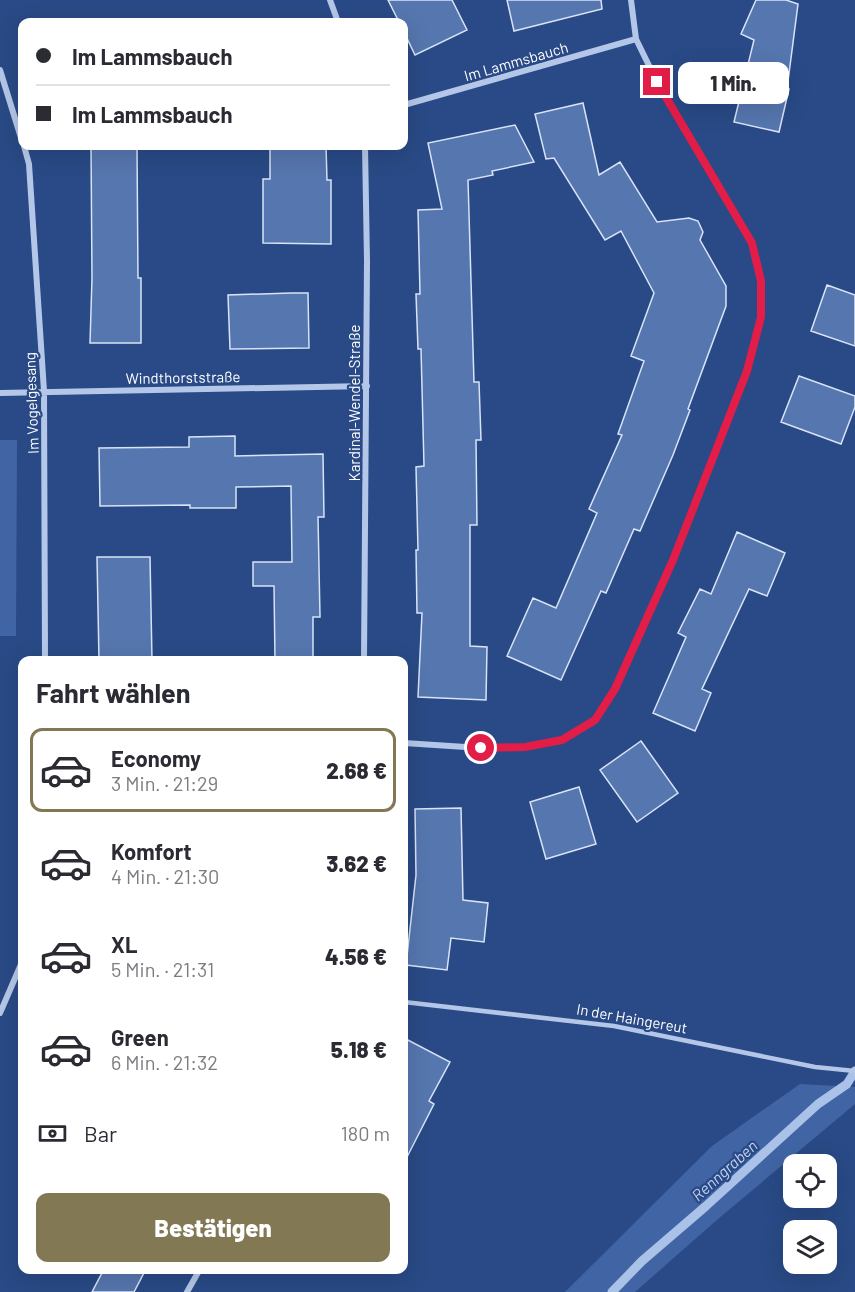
<!DOCTYPE html>
<html lang="de">
<head>
<meta charset="utf-8">
<style>
	body { margin:0; font-family:Barlow,sans-serif; background:#f7f7f7; color:#2b2b33; height:100vh; display:flex; flex-direction:column; font-size:22px; white-space:nowrap }
	* { box-sizing:border-box; margin:0 }
	p { font-size:20px; color:#7c7c81 }
	.icon { flex:none; width:33px; height:33px; fill:none; stroke:currentColor; stroke-width:2; stroke-linecap:round; stroke-linejoin:round }
	.map { position:relative; flex:1; overflow:hidden }
	.panel { position:absolute; left:18px; top:656px; width:390px; height:618px; display:flex; flex-direction:column; background:#fff; border-radius:12px; box-shadow:0 6px 24px #0002 }
	.panel>* { flex:none }
	.banner { position:absolute; left:18px; top:18px; width:390px; height:132px; border-radius:12px; box-shadow:0 6px 24px #0002; display:grid; align-content:center; height:132px; padding:0 18px; background:#fff }
	.buttons { position:absolute; left:783px; top:1154px; display:grid; gap:12px }
	.buttons a { display:grid; place-items:center; width:54px; height:54px; border-radius:12px; background:#fff; box-shadow:0 6px 24px #0002; font-size:30px }
	.end { position:absolute; width:27px; height:27px; margin:-14px; border:8px solid #e11d48; background:#fff; box-shadow:0 0 0 3px #fff }
	.from { border-radius:50% }
	.bubble { position:absolute; height:42px; border-radius:12px; background:#fff; box-shadow:0 6px 24px #0002; font-size:20px; font-weight:800; line-height:42px; text-align:center }
	.banner b { display:flex; align-items:center; gap:21px; height:57px; font-size:22px }
	.banner b+b { border-top:2px solid #e1e1e2 }
	.banner i { width:15px; height:15px; background:#2b2b33 }
	ul { padding:0; list-style:none }
	li { display:flex; align-items:center; gap:18px; height:84px; margin:0 12px 9px; padding:0 6px; border:3px solid transparent; border-radius:12px }
	li div { flex:1 }
	li b { display:block; font-size:22px }
	li em { font-style:normal; font-weight:800 }
	li.on { border-color:#837854 }
	li>.icon { width:54px; height:54px; stroke-width:1.5 }
	h2 { padding:0 18px; font-size:27px; line-height:72px }
	.pay { display:flex; align-items:center; gap:15px; height:66px; padding:0 18px; font-size:22px }
	.pay p { margin-inline-start:auto }
	.button { display:flex; gap:12px; margin-top:auto; padding:12px 18px }
	.button a { flex:1; height:69px; border-radius:12px; background:#837854; color:#fff; font-size:24px; font-weight:800; line-height:69px; text-align:center }
	.map>svg:first-child { display:block }
	.green { fill:#4165a4 }
	.lines { fill:none; stroke-linecap:round; stroke-linejoin:round }
	.stream { stroke:#aac1e8; stroke-width:9 }
	.building { fill:#5676af; stroke:#d8e3f6; stroke-width:1.5 }
	.service { stroke:#b5c7e8; stroke-width:4.5 }
	.minor { stroke:#b5c7e8; stroke-width:6 }
	.route { stroke:#e11d48; stroke-width:8 }
	.labels { text-anchor:middle; dominant-baseline:central; stroke-width:4.5; stroke-linejoin:round; paint-order:stroke }
	.street-label { font-size:15px; fill:#fff; stroke:#294a86 }
	.water-label { font-size:16px; font-style:italic; fill:#c1d2ef; stroke:#294a86 }
</style>
</head>
<body>
<div class="map">
<svg width="855" height="1292" viewBox="0 0 855 1292">
	<rect width="100%" height="100%" fill="#294a86"/>
	<path class="green" d="M0,440H17L16,636H0Z
		M800,1084L855,1087V1104L718,1219L635,1292H565L712,1146Z"/>
	<g class="lines">
		<path class="stream" d="M612,1292L642,1261L706,1206L818,1104L847,1084L855,1071"/>
	</g>
	<path class="building" d="M388,0H452L467,30L415,55L404,32V22H399Z
		M507,0H601L602,9L514,31Z
		M756,0H786L798,4L787,89H789L779,132L734,122L754,40L741,34Z
		M583,103L599,175L620,162L657,222L689,218L698,221L703,232L700,240L726,286V306L688,409L690,410L673,455L640,531L634,529L606,593L601,591L561,680L507,656L533,598L556,608L597,513L589,509L622,435L618,434L644,361L631,356L654,293L621,231L605,240L554,158L546,159L535,114Z
		M515,125L534,162L492,171L493,175L468,180L474,382H479L481,440H476L477,525H470V646L487,647L486,700L418,697L422,613H417L416,550H418L416,467L424,466L421,349H418L416,294H420L418,210L442,209L428,143Z
		M91,146H137L138,278H141V343H90L92,278Z
		M270,146H326L327,180H331V244L263,243V179H270Z
		M827,285L855,295V346L811,331Z
		M291,293H308L309,348L230,349L228,295Z
		M799,376L855,396V407L841,444L781,422Z
		M235,436V456L323,454L324,517H318L320,617H313V660H275L274,586H253V562H292L291,486L236,487V508H190V505L100,506L99,448L189,447V437Z
		M737,532L785,553L767,596L749,589L702,689L711,693L695,731L653,713L686,637L678,633L700,589L711,594Z
		M97,557H150L152,660H99Z
		M641,741L678,793L637,822L600,770Z
		M579,787L596,844L546,859L530,802Z
		M461,808L463,900L488,903L484,942L451,938L447,970L406,965L416,875L415,809Z
		M404,1038L450,1062L429,1101L434,1104L404,1163Z
		M104,1269H146L134,1292H92Z"/>
	<g class="lines">
		<path class="service" d="M404,1002L614,1026L815,1067L855,1071"/>
		<path class="minor" d="M330,0L338,22
			M0,70L22,141
			M404,105L636,39
			M24,146L29,164L44,391L45,660
			M0,393L367,386
			M364,660L367,261L365,146
			M404,743L481,748L525,747L563,740L595,720L615,689L673,560L747,371L761,317V281L752,243L657,82L636,39L631,0
			M0,1013L22,962
			M187,1292L200,1269"/>
	</g>
	<g class="lines">
		<path class="route" d="M481,748L525,747L562,740L595,720L615,689L673,560L747,371L761,317V281L752,243L657,82"/>
	</g>
	<g class="labels">
		<g class="street-label">
			<text transform="translate(516 61) rotate(-16)">Im Lammsbauch</text>
			<text transform="translate(183 377) rotate(-1)">Windthorststraße</text>
			<text transform="translate(31 403) rotate(-92)">Im Vogelgesang</text>
			<text transform="translate(354 403) rotate(-90)">Kardinal-Wendel-Straße</text>
			<text transform="translate(632 1018) rotate(10)">In der Haingereut</text>
		</g>
		<g class="water-label">
			<text transform="translate(724 1170) rotate(-42)">Renngraben</text>
		</g>
	</g>
</svg>
<div class="buttons">
<a><svg class="icon" aria-label="locate" viewBox="0 0 24 24"><circle cx="12" cy="12" r="6"/><path d="M12 2v4M12 18v4M2 12h4M18 12h4"/></svg></a>
<a><svg class="icon" aria-label="layers" viewBox="0 0 24 24"><path d="M12 4l9 5-9 5-9-5zM3 14l9 5 9-5"/></svg></a>
</div>
<i class="end from" style="left:481px;top:748px"></i>
<i class="end" style="left:657px;top:82px"></i>
<div class="bubble" style="left:678px;top:62px;width:111px">1 Min.</div>
<div class="banner">
<b><i class="from"></i>Im Lammsbauch</b>
<b><i></i>Im Lammsbauch</b>
</div>
<section class="panel">
<h2>Fahrt wählen</h2>
<ul>
<li class="on"><svg class="icon" aria-label="car" viewBox="0 0 24 24"><path d="M5 17H2v-5l4-1 3-4h7l3 4 3 1v5h-3M9 17h6M6 11h13"/><circle cx="7" cy="17" r="2"/><circle cx="17" cy="17" r="2"/></svg><div><b>Economy</b><p>3 Min. · 21:29</p></div><em>2.68 €</em></li>
<li><svg class="icon" aria-label="car" viewBox="0 0 24 24"><path d="M5 17H2v-5l4-1 3-4h7l3 4 3 1v5h-3M9 17h6M6 11h13"/><circle cx="7" cy="17" r="2"/><circle cx="17" cy="17" r="2"/></svg><div><b>Komfort</b><p>4 Min. · 21:30</p></div><em>3.62 €</em></li>
<li><svg class="icon" aria-label="car" viewBox="0 0 24 24"><path d="M5 17H2v-5l4-1 3-4h7l3 4 3 1v5h-3M9 17h6M6 11h13"/><circle cx="7" cy="17" r="2"/><circle cx="17" cy="17" r="2"/></svg><div><b>XL</b><p>5 Min. · 21:31</p></div><em>4.56 €</em></li>
<li><svg class="icon" aria-label="car" viewBox="0 0 24 24"><path d="M5 17H2v-5l4-1 3-4h7l3 4 3 1v5h-3M9 17h6M6 11h13"/><circle cx="7" cy="17" r="2"/><circle cx="17" cy="17" r="2"/></svg><div><b>Green</b><p>6 Min. · 21:32</p></div><em>5.18 €</em></li>
</ul>
<div class="pay"><svg class="icon" aria-label="cash" viewBox="0 0 24 24"><path d="M3 7h18v10H3z"/><circle cx="12" cy="12" r="2"/></svg>Bar<p>180 m</p></div>
<div class="button"><a>Bestätigen</a></div>
</section>
</div>
</body>
</html>
